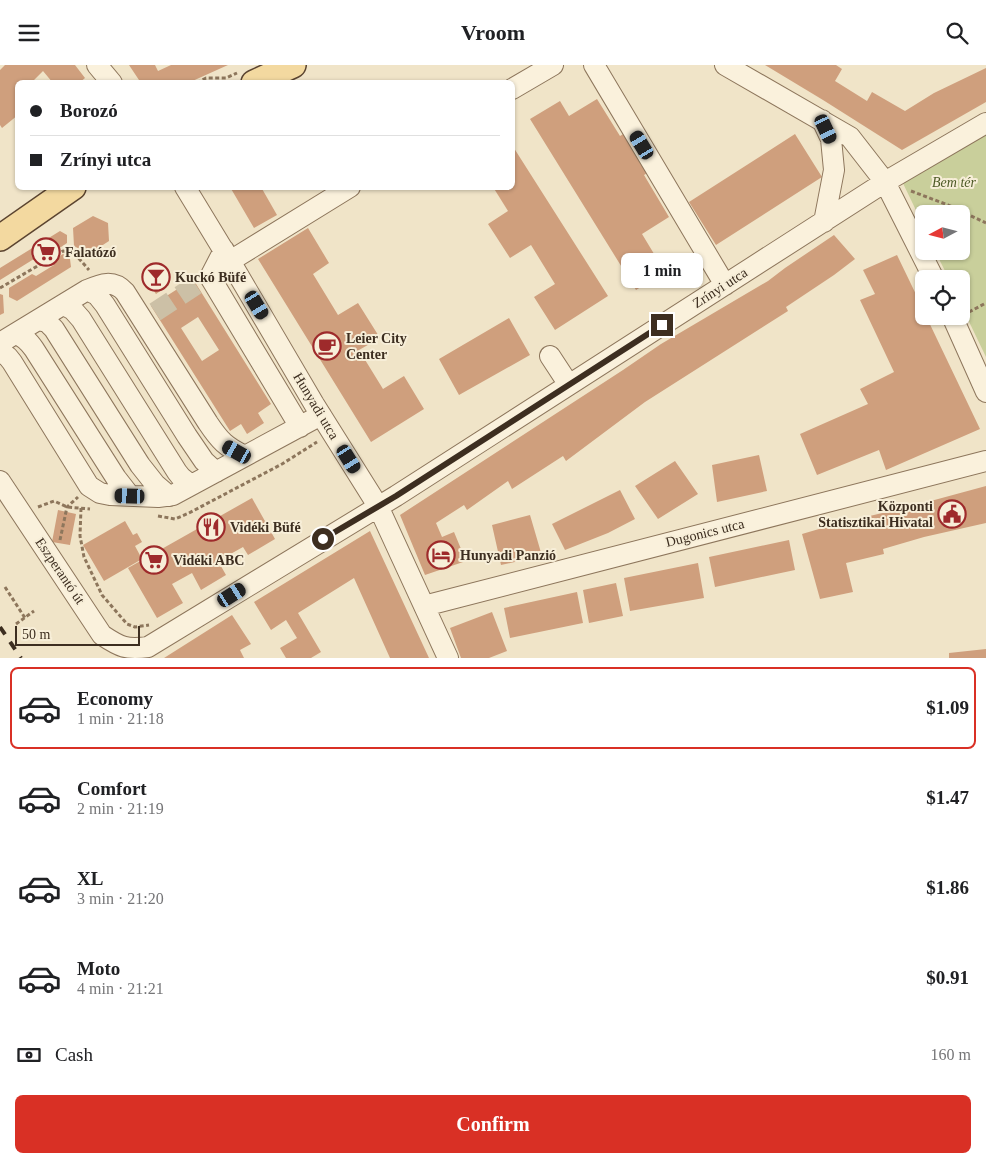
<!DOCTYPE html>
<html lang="en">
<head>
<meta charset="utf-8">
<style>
	body { margin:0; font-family:"Times New Roman",serif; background:#f6f6f6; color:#202124; height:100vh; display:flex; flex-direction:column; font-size:19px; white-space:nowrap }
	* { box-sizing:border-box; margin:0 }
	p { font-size:16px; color:#757577 }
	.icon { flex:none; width:28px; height:28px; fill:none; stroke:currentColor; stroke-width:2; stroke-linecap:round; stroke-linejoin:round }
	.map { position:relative; height:593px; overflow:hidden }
	.panel { display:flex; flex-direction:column; background:#fff; flex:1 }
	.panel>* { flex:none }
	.hud { position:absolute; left:15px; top:15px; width:500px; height:110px; border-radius:8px; box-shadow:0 1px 4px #0004; display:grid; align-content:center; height:110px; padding:0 15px; background:#fff }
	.needle { width:32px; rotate:263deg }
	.tools { position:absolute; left:915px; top:140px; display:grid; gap:10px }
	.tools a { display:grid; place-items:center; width:55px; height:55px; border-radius:8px; background:#fff; box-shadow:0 1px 4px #0004; font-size:25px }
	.scale { position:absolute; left:15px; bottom:12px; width:125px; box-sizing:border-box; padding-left:5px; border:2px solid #3d2e20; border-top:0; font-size:14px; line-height:18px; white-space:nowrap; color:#3d2e20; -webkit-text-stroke:4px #f7eed8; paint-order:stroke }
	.end { position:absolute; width:22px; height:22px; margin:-11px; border:6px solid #3d2e20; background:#fff; box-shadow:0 0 0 2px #fff }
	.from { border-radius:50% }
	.bubble { position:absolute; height:35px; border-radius:8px; background:#fff; box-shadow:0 1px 4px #0004; font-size:16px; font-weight:600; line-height:35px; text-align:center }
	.car { position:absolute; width:15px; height:30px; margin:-15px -8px; border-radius:6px; box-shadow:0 0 4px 1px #0007; background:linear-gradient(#222 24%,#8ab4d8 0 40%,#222 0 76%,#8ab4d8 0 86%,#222 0) }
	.hud b { display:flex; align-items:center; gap:18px; height:48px; font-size:19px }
	.hud b+b { border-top:1px solid #e0e0e0 }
	.hud i { width:12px; height:12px; background:#202124 }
	ul { padding:9px 0 0; list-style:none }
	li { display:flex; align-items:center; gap:15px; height:82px; margin:0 10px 8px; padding:0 5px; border:2px solid transparent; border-radius:8px }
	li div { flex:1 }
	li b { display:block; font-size:19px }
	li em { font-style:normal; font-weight:600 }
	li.on { border-color:#d93025 }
	li>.icon { width:45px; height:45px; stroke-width:1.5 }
	.pay { display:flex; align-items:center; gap:12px; height:55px; padding:0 15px; font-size:19px }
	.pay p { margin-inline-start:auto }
	.primary-button { display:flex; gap:10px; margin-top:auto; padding:10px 15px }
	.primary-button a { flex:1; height:58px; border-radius:8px; background:#d93025; color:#fff; font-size:20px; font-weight:600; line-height:58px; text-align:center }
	header { display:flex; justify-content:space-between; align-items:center; height:65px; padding:0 15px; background:#fff; font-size:22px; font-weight:600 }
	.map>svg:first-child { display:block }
	.green { fill:#c9cf9b }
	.building { fill:#cf9f7d; fill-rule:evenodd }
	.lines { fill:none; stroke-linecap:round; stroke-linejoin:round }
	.minor-tunnel { stroke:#ccc0a6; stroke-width:20; stroke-dasharray:20 10; stroke-linecap:butt }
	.minor-casing { stroke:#8d765c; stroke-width:22 }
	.major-casing { stroke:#5b4430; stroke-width:28 }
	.path { stroke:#8d765c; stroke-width:3; stroke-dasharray:4 2.5; stroke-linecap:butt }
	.minor { stroke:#faf1dc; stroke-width:20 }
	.major { stroke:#f3d9a0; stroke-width:25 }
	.rail { stroke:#3d2e20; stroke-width:4; stroke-dasharray:9 9; stroke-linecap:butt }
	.route { stroke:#3d2e20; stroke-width:6 }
	.labels { text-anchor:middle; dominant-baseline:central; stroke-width:4; stroke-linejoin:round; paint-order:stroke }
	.park-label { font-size:14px; font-style:italic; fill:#4d5a26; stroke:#f7eed8 }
	.poi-label { font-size:14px; font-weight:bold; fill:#3d2e20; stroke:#f7eed8; text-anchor:start }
	.street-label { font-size:14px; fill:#3d2e20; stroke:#f7eed8 }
</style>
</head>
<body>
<header><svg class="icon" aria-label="menu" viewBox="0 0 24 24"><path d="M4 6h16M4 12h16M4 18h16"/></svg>Vroom<svg class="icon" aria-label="search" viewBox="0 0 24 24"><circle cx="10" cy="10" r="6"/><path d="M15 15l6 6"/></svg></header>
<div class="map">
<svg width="986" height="593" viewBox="0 0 986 593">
	<rect width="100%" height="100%" fill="#f0e4c8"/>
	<path class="green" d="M986,64V292L961,240V214H949L935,186H961V149H924V162L900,112Z"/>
	<path class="building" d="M5,0H75L85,13L79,18H53L43,6L31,18H18V50L2,63L0,60V5Z
		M129,0H155L158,6L171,0H228L188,18H141Z
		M765,0H836L842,4L835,16L867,36L872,27L905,46L934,28L986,3V37L902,85L823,35Z
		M597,34L620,71L625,68L649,107L644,110L669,152L642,169L665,207L636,225L530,54L560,36L569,51Z
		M795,69L822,112L716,180L689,137Z
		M512,80L608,231L555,265L534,232L555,219L531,180L510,193L488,159L508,146L493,122H512Z
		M230,122H261L277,150L254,163Z
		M93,151L108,158L109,176L89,189L74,181L73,163Z
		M308,163L329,198L313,209L338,250L358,238L380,273L359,285L383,324L404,311L424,344L371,377L258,194Z
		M60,166L67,170V178L46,192L42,189L0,215V203Z
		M834,170L855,194L834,210L786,242L788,246L645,337L566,396L563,391L512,424L508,416L467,445L464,440L436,458L442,472L454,467L466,496L425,510L400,450L623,305L661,279L768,216L785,203Z
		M63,189L70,194L71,202L17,236L9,232V223L32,209L36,211L54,200L53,195Z
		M897,190L924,246V251H926L980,364L886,405L879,385L817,410L800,369L868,339L860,324L894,307L860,235L875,229L863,205Z
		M155,200L169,220L156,229L149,219L152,217L145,207Z
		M193,214L271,339L258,348L264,358L247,369L241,359L230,366L151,241ZM198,252L219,285L202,296L181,263Z
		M0,229L3,230L4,248L0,250Z
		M509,253L530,290L459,330L439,294Z
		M759,390L767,426L717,437L712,400Z
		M675,396L698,429L658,454L635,421Z
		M986,421V458L924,472L883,484L884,489L846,498L853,527L820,534L802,469L836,459L916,440Z
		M620,425L635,454L608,468L565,485L552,459Z
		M252,433L275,474L248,490L243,482L218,496L226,510L201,525L192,508L172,519L183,538L157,553L128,503Z
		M58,445L76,449L70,480L52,477Z
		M530,450L542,491L501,500L492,460Z
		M125,456L133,470L137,468L142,477L135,481L142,494L104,516L83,480Z
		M370,466L429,593H390L354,513L298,548L321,587L311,593H286L280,583L297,573L286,555L271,565L254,537Z
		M789,475L795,505L715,522L709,492Z
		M698,498L704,533L630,546L624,513Z
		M616,518L623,551L589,558L583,525Z
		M577,527L583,558L510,573L504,543Z
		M492,547L507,586L489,593H461L450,563Z
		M232,550L251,579L240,585L244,593H164Z
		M986,584V593H949V588Z"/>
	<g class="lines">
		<path class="minor-tunnel" d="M155,247L196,220"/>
		<g class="minor-casing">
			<path id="minor" d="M97,0L112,18
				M594,0L725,220
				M725,0L850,72L885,117L934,214
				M512,24L553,0
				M822,55L831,74L834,105L824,157
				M185,122L230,196L314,339L378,441L448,593
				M224,185L210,212L300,362
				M230,196L350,122
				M87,225L97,230L105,240L187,371L204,396L216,407
				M64,240L73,245L81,254L177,407L181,412L191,420
				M952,251L986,327
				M39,255L47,257L54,264L140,400L155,419L169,431
				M15,269C24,271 29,277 34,284L116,413L130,431
				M0,278L87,225C101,219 113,214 125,227L208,358C220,376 226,382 245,391
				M0,286L8,292L12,297L89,421L100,428L110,430L158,432L173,430L321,350
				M550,291L569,320
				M0,416L102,570C120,582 126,585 148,582L396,431L885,117L986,58
				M424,541L986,396"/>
		</g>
		<g class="major-casing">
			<path id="major" d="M254,18L293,0
				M0,173L73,122"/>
		</g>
		<path class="path" d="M197,18L206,13H226L237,8
			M911,126L948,140L986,158
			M0,223L63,186L75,189L89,205
			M969,247L986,238
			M38,442L54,436L67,442L90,444
			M81,443L80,471L84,492L102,530L127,559L135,562L149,560
			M158,451L175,454L189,448L282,399L317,377
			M60,475L67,442L78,432
			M5,522L25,553
			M16,559L34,546"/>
		<use href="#minor" class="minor"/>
		<use href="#major" class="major"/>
		<path class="rail" d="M0,562L21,593"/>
	</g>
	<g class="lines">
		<path class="route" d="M323,474L396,431L662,260"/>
	</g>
	<defs>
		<g id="supermarket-ring" transform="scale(1.4375)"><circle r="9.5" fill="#f7eed8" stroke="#9e2a2b" stroke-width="1.5"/><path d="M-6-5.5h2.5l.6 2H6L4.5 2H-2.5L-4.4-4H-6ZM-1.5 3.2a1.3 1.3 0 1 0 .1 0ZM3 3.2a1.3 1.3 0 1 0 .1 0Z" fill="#9e2a2b"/></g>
		<g id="bar-ring" transform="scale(1.4375)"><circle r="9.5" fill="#f7eed8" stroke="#9e2a2b" stroke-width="1.5"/><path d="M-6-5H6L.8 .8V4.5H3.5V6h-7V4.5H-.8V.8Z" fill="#9e2a2b"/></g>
		<g id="cafe-ring" transform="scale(1.4375)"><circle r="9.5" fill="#f7eed8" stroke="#9e2a2b" stroke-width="1.5"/><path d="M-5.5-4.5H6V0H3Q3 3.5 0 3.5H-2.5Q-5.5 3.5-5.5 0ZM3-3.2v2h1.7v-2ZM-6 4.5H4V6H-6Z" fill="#9e2a2b"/></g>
		<g id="civic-ring" transform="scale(1.4375)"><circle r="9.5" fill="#f7eed8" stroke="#9e2a2b" stroke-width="1.5"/><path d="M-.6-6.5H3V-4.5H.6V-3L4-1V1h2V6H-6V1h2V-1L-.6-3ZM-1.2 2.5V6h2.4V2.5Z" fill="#9e2a2b"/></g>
		<g id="restaurant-ring" transform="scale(1.4375)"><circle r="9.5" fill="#f7eed8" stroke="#9e2a2b" stroke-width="1.5"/><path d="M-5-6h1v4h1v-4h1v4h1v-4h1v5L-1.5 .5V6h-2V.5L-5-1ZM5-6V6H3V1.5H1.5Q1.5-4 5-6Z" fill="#9e2a2b"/></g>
		<g id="hotel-ring" transform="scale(1.4375)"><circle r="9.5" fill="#f7eed8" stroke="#9e2a2b" stroke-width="1.5"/><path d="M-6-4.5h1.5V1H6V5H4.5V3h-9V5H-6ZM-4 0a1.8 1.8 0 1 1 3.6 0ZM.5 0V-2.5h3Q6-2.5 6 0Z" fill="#9e2a2b"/></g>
	</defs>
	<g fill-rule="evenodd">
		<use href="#supermarket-ring" x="46" y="187"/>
		<use href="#bar-ring" x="156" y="212"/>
		<use href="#cafe-ring" x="327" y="281"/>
		<use href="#civic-ring" x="952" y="449"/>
		<use href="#restaurant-ring" x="211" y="462"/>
		<use href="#hotel-ring" x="441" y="490"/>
		<use href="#supermarket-ring" x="154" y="495"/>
	</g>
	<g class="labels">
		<g class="park-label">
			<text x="954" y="117">Bem tér</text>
		</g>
		<g class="poi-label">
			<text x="65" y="187">Falatózó</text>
			<text x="175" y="212">Kuckó Büfé</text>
			<text x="346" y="273">Leier City<tspan x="346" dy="16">Center</tspan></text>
			<text x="933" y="441" text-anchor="end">Központi<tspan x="933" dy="16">Statisztikai Hivatal</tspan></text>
			<text x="230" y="462">Vidéki Büfé</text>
			<text x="460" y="490">Hunyadi Panzió</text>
			<text x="173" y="495">Vidéki ABC</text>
		</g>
		<g class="street-label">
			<text transform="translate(720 223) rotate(-33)">Zrínyi utca</text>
			<text transform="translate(316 341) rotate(59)">Hunyadi utca</text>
			<text transform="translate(705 468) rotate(-14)">Dugonics utca</text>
			<text transform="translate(60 506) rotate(56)">Eszperantó út</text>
		</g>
	</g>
</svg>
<div class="tools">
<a><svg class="needle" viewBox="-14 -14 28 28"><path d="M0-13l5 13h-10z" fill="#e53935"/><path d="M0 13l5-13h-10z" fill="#757577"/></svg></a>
<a><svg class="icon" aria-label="locate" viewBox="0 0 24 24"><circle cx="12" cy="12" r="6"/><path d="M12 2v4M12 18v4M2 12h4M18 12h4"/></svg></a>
</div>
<div class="scale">50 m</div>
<i class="end from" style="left:323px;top:474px"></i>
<i class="end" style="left:662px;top:260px"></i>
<div class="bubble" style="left:621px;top:188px;width:82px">1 min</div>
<i class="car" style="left:826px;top:64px;rotate:155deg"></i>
<i class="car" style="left:642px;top:80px;rotate:329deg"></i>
<i class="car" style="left:257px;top:240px;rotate:149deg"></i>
<i class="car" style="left:237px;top:387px;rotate:299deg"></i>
<i class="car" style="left:349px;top:394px;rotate:148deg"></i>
<i class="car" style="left:130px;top:431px;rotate:272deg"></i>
<i class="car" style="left:232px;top:530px;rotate:58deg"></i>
<div class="hud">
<b><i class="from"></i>Borozó</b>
<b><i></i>Zrínyi utca</b>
</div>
</div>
<section class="panel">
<ul>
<li class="on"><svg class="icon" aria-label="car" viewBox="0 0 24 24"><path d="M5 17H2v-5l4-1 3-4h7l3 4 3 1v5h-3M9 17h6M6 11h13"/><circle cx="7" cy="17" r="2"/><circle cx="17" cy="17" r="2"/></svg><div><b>Economy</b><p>1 min · 21:18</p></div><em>$1.09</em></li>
<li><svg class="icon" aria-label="car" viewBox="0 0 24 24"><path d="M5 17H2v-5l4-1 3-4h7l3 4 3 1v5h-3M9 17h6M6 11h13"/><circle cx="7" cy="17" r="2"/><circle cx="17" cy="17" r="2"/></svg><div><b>Comfort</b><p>2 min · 21:19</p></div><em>$1.47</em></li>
<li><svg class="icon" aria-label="car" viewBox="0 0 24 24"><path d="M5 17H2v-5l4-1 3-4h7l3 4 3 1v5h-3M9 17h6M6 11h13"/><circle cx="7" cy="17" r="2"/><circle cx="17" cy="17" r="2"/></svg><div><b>XL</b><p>3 min · 21:20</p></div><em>$1.86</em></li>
<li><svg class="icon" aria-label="car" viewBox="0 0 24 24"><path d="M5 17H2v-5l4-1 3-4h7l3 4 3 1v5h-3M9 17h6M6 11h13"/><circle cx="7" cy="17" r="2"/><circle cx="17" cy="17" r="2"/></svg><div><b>Moto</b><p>4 min · 21:21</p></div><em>$0.91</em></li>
</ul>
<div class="pay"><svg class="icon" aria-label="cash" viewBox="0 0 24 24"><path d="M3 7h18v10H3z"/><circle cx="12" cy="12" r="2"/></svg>Cash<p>160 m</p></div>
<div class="primary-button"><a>Confirm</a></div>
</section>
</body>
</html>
